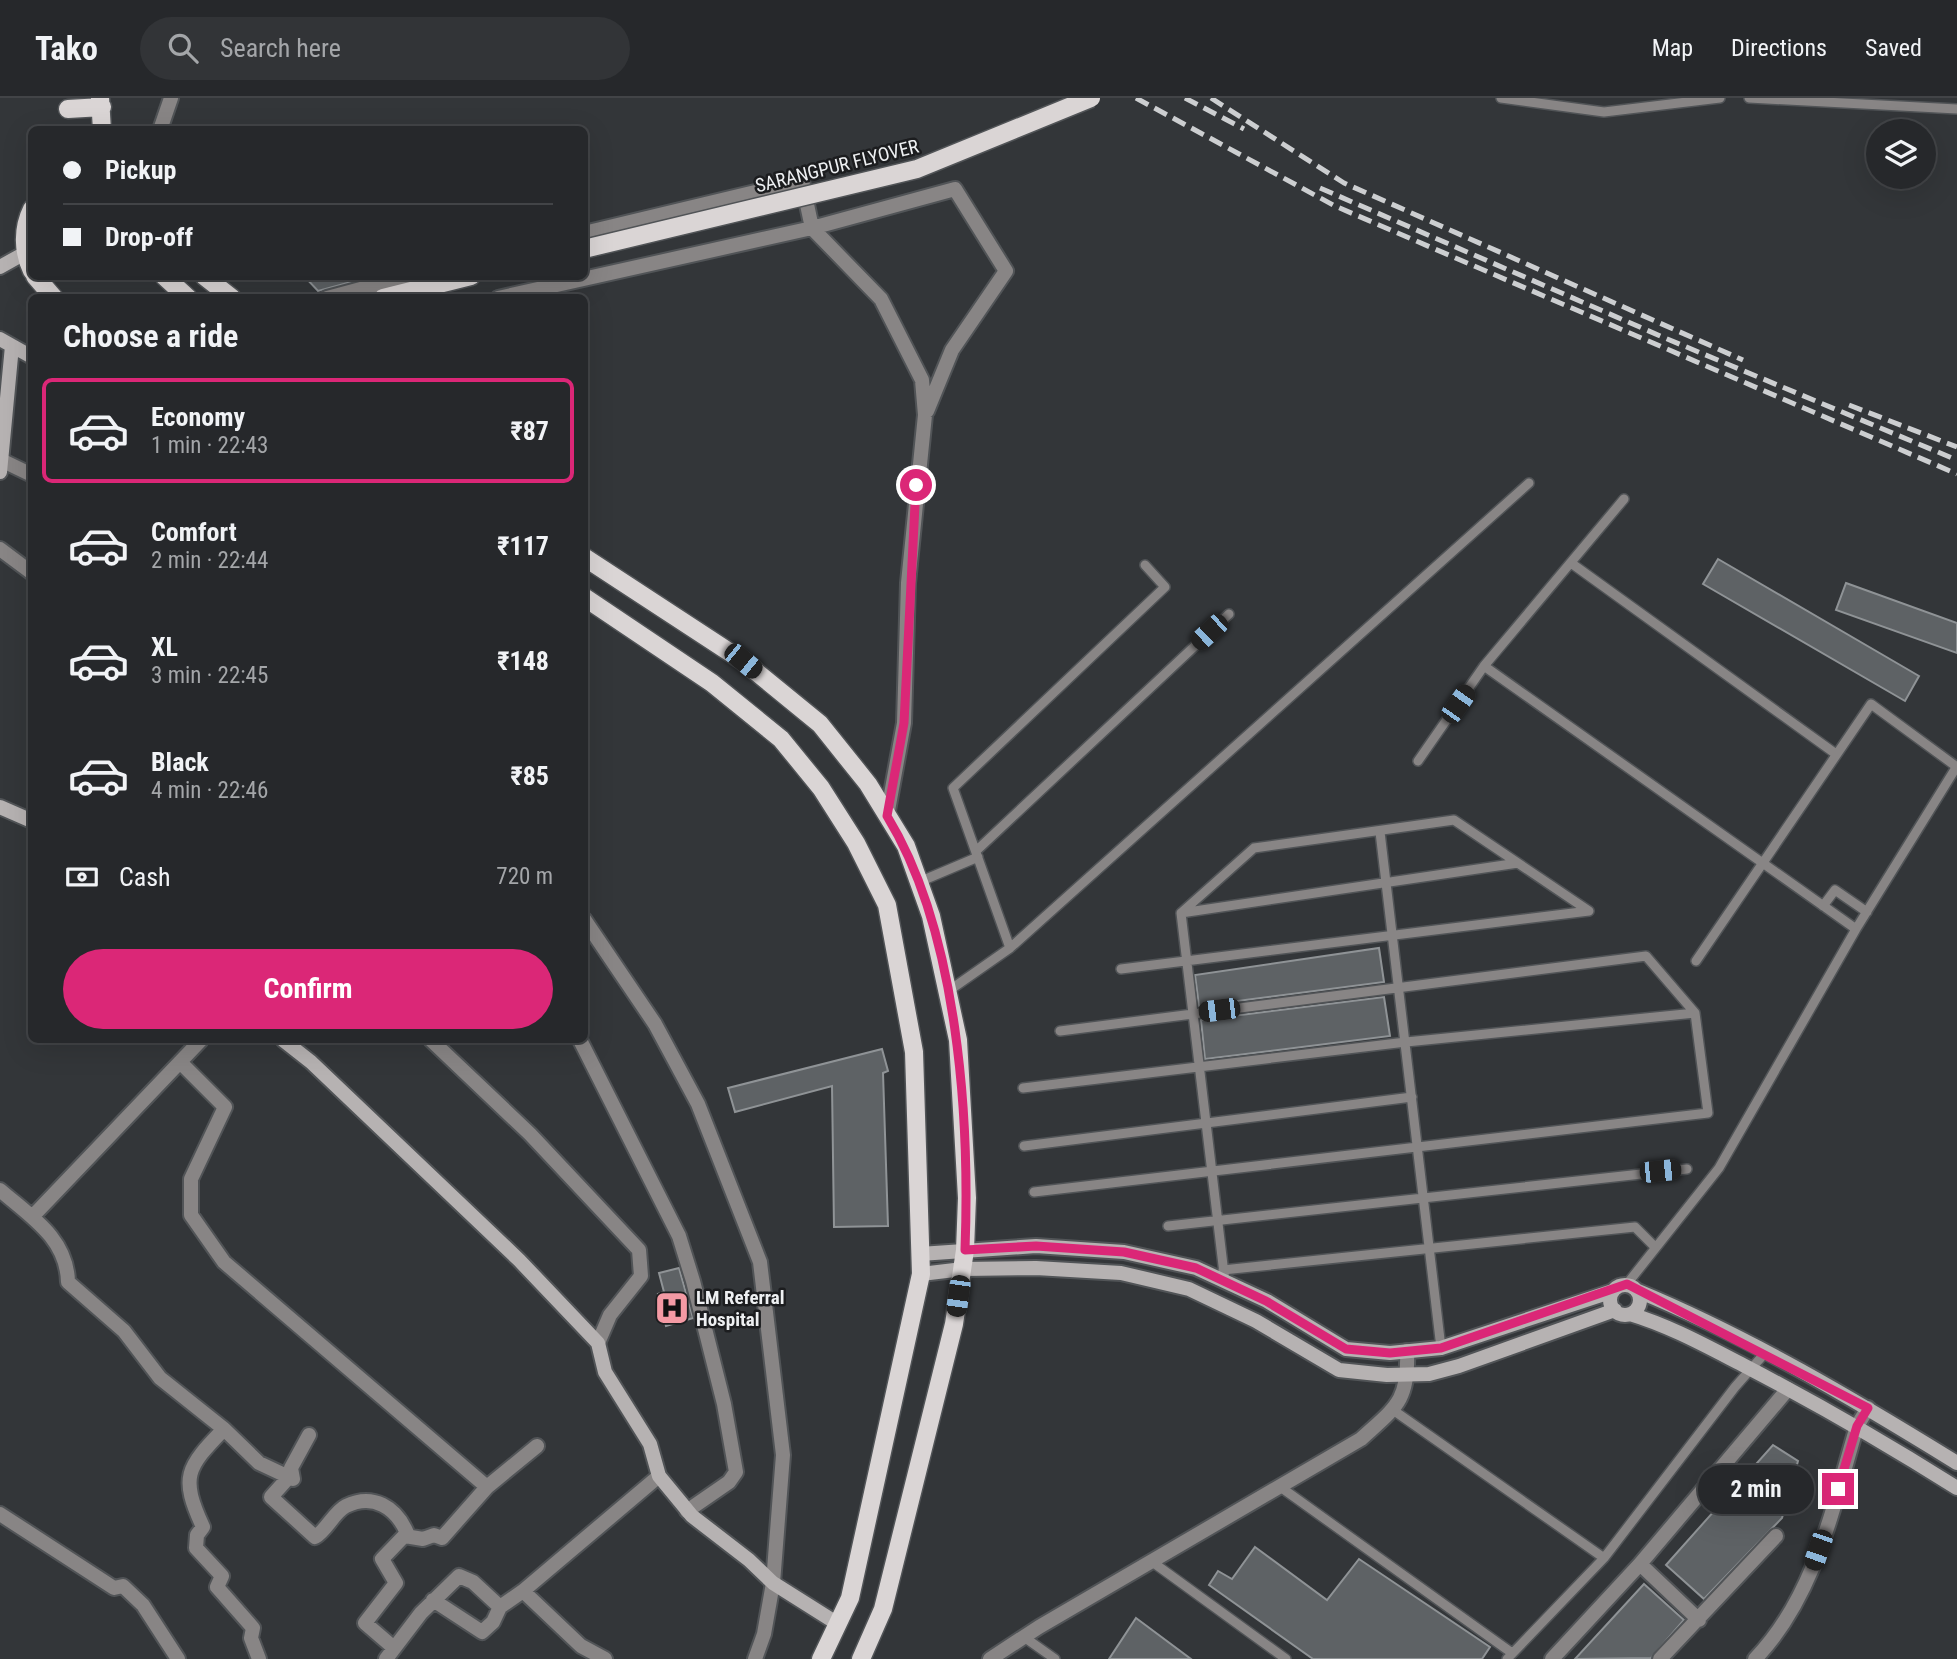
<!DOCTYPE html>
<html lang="en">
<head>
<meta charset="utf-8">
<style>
	body { margin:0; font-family:"Roboto Condensed",sans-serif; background:#323437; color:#f1f3f6; height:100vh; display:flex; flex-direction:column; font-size:26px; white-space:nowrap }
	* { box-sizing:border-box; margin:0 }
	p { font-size:23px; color:#a4a6a9 }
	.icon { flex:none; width:38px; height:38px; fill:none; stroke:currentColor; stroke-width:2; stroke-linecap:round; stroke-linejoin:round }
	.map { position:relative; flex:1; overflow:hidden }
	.panel { position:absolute; left:28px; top:196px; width:560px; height:749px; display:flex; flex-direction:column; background:#26282b; border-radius:10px; box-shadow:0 7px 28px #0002,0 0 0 2px #424447 }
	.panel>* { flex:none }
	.hud { position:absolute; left:28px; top:28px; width:560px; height:154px; border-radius:10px; box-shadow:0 7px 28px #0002,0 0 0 2px #424447; display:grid; align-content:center; height:154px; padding:0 35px; background:#26282b }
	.buttons { position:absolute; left:1866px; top:21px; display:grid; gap:14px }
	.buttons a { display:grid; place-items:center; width:70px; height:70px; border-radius:50%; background:#26282b; box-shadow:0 7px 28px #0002,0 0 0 2px #424447; font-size:35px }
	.end { position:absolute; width:32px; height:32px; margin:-16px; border:9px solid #db2777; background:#fff; box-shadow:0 0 0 4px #fff }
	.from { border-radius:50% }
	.bubble { position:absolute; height:49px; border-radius:24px; background:#26282b; box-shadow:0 7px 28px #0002,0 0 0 2px #424447; font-size:23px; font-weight:700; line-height:49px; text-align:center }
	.car { position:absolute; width:21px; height:42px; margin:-21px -10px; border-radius:9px; box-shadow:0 0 5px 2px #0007; background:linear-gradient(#222 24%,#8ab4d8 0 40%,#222 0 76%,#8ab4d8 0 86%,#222 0) }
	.hud b { display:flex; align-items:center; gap:24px; height:66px; font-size:26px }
	.hud b+b { border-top:2px solid #424447 }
	.hud i { width:18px; height:18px; background:#f1f3f6 }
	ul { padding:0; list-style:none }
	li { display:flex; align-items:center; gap:21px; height:105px; margin:0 14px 10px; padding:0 21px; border:4px solid transparent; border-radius:10px }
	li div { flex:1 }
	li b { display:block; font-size:26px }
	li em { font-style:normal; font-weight:700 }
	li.selected { border-color:#db2777 }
	li>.icon { width:63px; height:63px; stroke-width:1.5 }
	h2 { padding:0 35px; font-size:32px; line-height:84px }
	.pay { display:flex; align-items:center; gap:18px; height:77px; padding:0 35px; font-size:26px }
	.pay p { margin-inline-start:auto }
	.action { display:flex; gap:14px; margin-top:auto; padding:14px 35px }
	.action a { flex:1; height:80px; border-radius:42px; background:#db2777; color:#fff; font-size:28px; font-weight:700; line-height:80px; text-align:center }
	header { display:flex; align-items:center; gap:42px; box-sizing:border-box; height:98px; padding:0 35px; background:#26282b; border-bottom:2px solid #424447 }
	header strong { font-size:33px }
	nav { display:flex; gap:38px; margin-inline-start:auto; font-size:24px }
	.search { width:490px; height:63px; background:#323437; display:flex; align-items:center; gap:18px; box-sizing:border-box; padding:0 24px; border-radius:38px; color:#a4a6a9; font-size:26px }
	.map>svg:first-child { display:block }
	.building { fill:#5e6265; stroke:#8f9396; stroke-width:2 }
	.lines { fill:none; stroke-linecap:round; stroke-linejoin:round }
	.lane-casing { stroke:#515457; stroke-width:12 }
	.street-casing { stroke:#515457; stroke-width:18 }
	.secondary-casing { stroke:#515457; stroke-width:18 }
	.primary-casing { stroke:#515457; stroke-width:21 }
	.lane { stroke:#888585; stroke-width:9 }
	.street { stroke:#888585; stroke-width:14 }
	.secondary { stroke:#b6b2b2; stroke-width:14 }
	.primary { stroke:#dad5d5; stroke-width:18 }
	.rail { stroke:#ccced0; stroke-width:5; stroke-dasharray:14 7; stroke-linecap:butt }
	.primary-bridge-casing { stroke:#515457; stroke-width:21; stroke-linecap:butt }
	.primary-bridge { stroke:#dad5d5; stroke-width:18 }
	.route { stroke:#db2777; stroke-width:9 }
	.labels { text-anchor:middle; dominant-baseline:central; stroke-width:5; stroke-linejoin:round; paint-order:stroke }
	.street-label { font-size:19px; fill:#eef0f2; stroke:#1c1d1f }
	.poi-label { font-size:19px; font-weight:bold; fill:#eef0f2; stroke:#1c1d1f; text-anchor:start }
</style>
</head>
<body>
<header>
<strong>Tako</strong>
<div class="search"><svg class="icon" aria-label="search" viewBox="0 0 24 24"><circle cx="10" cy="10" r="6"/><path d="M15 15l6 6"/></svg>Search here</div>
<nav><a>Map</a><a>Directions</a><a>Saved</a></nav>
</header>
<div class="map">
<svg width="1957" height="1561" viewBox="0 0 1957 1561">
	<rect width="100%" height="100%" fill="#333639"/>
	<path class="building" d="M304,178H354L355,183L318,193Z
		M1718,461L1919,578L1905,603L1703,486Z
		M1846,485L1957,525V555L1836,512Z
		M1379,850L1384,884L1199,908L1195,877Z
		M1384,899L1390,938L1205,961L1201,922Z
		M882,951L888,973L883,975L888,1128L834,1129L832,988L735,1014L728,990Z
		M679,1170L693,1220L666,1228L658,1196L664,1194L659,1175Z
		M1773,1347L1798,1363L1782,1420L1704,1501L1666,1467Z
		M1255,1449L1327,1502L1359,1461L1490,1549L1482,1561H1313L1209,1487L1218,1473L1232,1481Z
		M1644,1486L1684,1522L1651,1560L1575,1561Z
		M1136,1520L1191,1561H1109Z"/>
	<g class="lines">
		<g class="lane-casing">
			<path id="lane" d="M1501,0L1604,14L1720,0
				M1749,0L1957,11
				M1571,465L1836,656
				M1484,568L1856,831
				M1418,663L1484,568L1624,401
				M1380,734L1441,1250
				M976,753L1229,516
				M919,784L978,759
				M1823,808L1835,792L1867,814
				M1181,815L1518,765
				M1010,850L953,690L1165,489L1145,467
				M1696,863L1871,606L1957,669
				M1121,871L1589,813
				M947,894L1010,850L1529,385
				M1023,990L1406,944L1695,915
				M1024,1048L1412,999
				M1034,1094L1708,1015L1695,915L1646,858L1060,933
				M1168,1128L1687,1071
				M1223,1172L1635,1129L1655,1149
				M1225,1184L1181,815L1254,750L1454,722L1589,813
				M1627,1186L1719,1070L1856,831L1957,668
				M1393,1312L1604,1460
				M1279,1388L1512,1555
				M1151,1463L1286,1561
				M1024,1539L1055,1561
				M1507,1561L1604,1460L1735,1289L1765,1255"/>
		</g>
		<g class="street-casing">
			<path id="street" d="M160,32L171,0
				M584,135L802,83L812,130L881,201L922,282L925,317L908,485L904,625L887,718
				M327,200L409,178
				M498,200L812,130L955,91L1006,173L952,252L927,313
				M1,362L32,377
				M0,451L32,475
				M584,821L655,926L698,1006L760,1164L783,1357L773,1485L764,1536L755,1561
				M431,942L530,1036L639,1152L641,1178L610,1217L598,1245
				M580,942L679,1138L693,1183L724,1306L736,1374L729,1384L687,1413
				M180,964L225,1009L191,1081V1117L224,1164L487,1389
				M0,1092C30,1118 67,1140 68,1184L124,1233L160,1280L224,1331C186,1370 180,1379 203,1429L197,1437L196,1450L222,1478L217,1489L253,1530L251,1540L259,1561
				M32,1119L201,942
				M224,1331L259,1365L293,1381L291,1370L309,1337
				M288,1380L271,1399L315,1439C327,1432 334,1414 346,1408C373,1395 396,1409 407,1435L382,1461L396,1485L365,1525L394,1550
				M0,1416L114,1490L123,1488L143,1507L178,1561
				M405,1438L423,1441L434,1437L442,1440L487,1389L537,1348
				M1640,1466L1699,1522
				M523,1493L659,1378
				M433,1502L482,1534L493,1524L500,1509
				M386,1561L421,1515L459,1478L473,1484L500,1509L523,1493L581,1548L605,1561
				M990,1561L1039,1529L1361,1341C1396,1309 1409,1303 1407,1253
				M1552,1561L1640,1466L1788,1291
				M1660,1561L1776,1438
				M1755,1561C1815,1499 1833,1409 1857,1328L1868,1310"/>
		</g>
		<g class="secondary-casing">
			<path id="secondary" d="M0,169L25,155
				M0,241L32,259
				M0,374L12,248
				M0,709L32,723
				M283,942L311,964L519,1162L598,1245L605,1274L650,1346L659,1378L692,1418L749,1462L773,1485L838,1526
				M920,1156L1036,1148L1124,1154L1196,1170L1267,1203L1346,1251L1390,1255L1441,1250L1613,1193
				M921,1176L963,1171L1036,1170L1121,1175L1189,1191L1256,1223L1339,1272L1387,1277L1429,1276L1459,1268L1615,1212
				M1610 1202a15 15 0 1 1 30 0a15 15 0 1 1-30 0Z
				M1638,1193C1749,1239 1855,1302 1957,1365
				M1630,1216C1670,1228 1706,1248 1743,1267C1816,1305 1887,1346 1957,1390"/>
		</g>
		<g class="primary-casing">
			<path id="primary" d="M100,0L102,32
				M68,11L102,9
				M32,111C22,131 23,154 32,173
				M35,178L54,200
				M164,178L188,200
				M204,178L232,200
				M383,200L471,178
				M584,459L743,563L820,626L868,686L906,748L931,818L958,942L967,1100L965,1152L954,1226L883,1511L861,1561
				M584,499L712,585L781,641L821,690L856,745L887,807L914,954L921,1176L850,1500L821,1561"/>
		</g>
		<use href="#lane" class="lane"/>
		<use href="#street" class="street"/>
		<use href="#secondary" class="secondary"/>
		<use href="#primary" class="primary"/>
		<path class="rail" d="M1136,0L1335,108L1957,376
			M1185,0L1244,31
			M1211,0L1344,85L1743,262
			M1320,90L1665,240L1957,362
			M1849,307L1957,349"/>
		<g class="primary-bridge-casing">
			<path id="primary-bridge" d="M584,151L917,71L1091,0"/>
		</g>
		<use href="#primary-bridge" class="primary-bridge"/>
	</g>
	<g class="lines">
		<path class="route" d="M916,387L904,625L887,718C958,834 970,1019 965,1152L1036,1148L1124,1154L1196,1170L1266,1203L1346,1251L1390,1255L1441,1250L1627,1186L1868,1310L1857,1328L1838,1391"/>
	</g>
	<defs>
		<g id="hospital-square" transform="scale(1.75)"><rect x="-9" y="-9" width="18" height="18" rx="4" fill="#f49aa4" stroke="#1c1d1f"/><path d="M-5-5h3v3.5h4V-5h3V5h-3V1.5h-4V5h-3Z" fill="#111"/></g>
	</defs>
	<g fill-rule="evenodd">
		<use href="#hospital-square" x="672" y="1210"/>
	</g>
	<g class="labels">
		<g class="street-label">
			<text transform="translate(837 68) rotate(-14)">SARANGPUR FLYOVER</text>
		</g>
		<g class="poi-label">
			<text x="696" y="1199">LM Referral<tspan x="696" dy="22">Hospital</tspan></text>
		</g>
	</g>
</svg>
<div class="buttons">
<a><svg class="icon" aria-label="layers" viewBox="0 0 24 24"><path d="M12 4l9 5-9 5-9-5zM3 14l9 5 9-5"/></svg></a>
</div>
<i class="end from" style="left:916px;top:387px"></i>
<i class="end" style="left:1838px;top:1391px"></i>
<div class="bubble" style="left:1698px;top:1367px;width:116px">2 min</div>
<i class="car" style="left:1209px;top:534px;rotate:227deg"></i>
<i class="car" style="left:743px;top:563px;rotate:129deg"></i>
<i class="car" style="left:1458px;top:606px;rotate:35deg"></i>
<i class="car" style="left:1219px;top:912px;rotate:263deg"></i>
<i class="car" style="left:1660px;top:1073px;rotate:84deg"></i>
<i class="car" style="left:958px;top:1198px;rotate:188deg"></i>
<i class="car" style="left:1818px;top:1452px;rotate:199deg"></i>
<div class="hud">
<b><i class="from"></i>Pickup</b>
<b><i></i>Drop-off</b>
</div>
<section class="panel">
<h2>Choose a ride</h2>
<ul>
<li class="selected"><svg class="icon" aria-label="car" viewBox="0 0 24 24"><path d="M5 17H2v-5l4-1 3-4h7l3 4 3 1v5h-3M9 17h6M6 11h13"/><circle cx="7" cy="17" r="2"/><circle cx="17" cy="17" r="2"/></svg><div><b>Economy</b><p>1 min · 22:43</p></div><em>₹87</em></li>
<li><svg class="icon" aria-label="car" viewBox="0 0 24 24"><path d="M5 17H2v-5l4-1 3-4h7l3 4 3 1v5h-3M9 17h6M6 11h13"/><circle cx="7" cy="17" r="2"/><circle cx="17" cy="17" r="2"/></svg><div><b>Comfort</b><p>2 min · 22:44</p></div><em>₹117</em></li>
<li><svg class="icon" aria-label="car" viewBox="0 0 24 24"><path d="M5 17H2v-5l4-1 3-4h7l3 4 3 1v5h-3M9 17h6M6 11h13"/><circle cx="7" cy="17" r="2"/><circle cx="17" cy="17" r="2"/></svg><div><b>XL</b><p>3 min · 22:45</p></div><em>₹148</em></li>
<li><svg class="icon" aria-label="car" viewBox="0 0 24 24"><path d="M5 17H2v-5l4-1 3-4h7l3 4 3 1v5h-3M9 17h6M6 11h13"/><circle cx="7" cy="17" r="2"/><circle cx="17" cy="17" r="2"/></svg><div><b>Black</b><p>4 min · 22:46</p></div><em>₹85</em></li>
</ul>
<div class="pay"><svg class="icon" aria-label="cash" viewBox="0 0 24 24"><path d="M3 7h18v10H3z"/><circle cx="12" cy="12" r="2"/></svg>Cash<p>720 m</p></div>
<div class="action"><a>Confirm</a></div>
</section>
</div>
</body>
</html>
